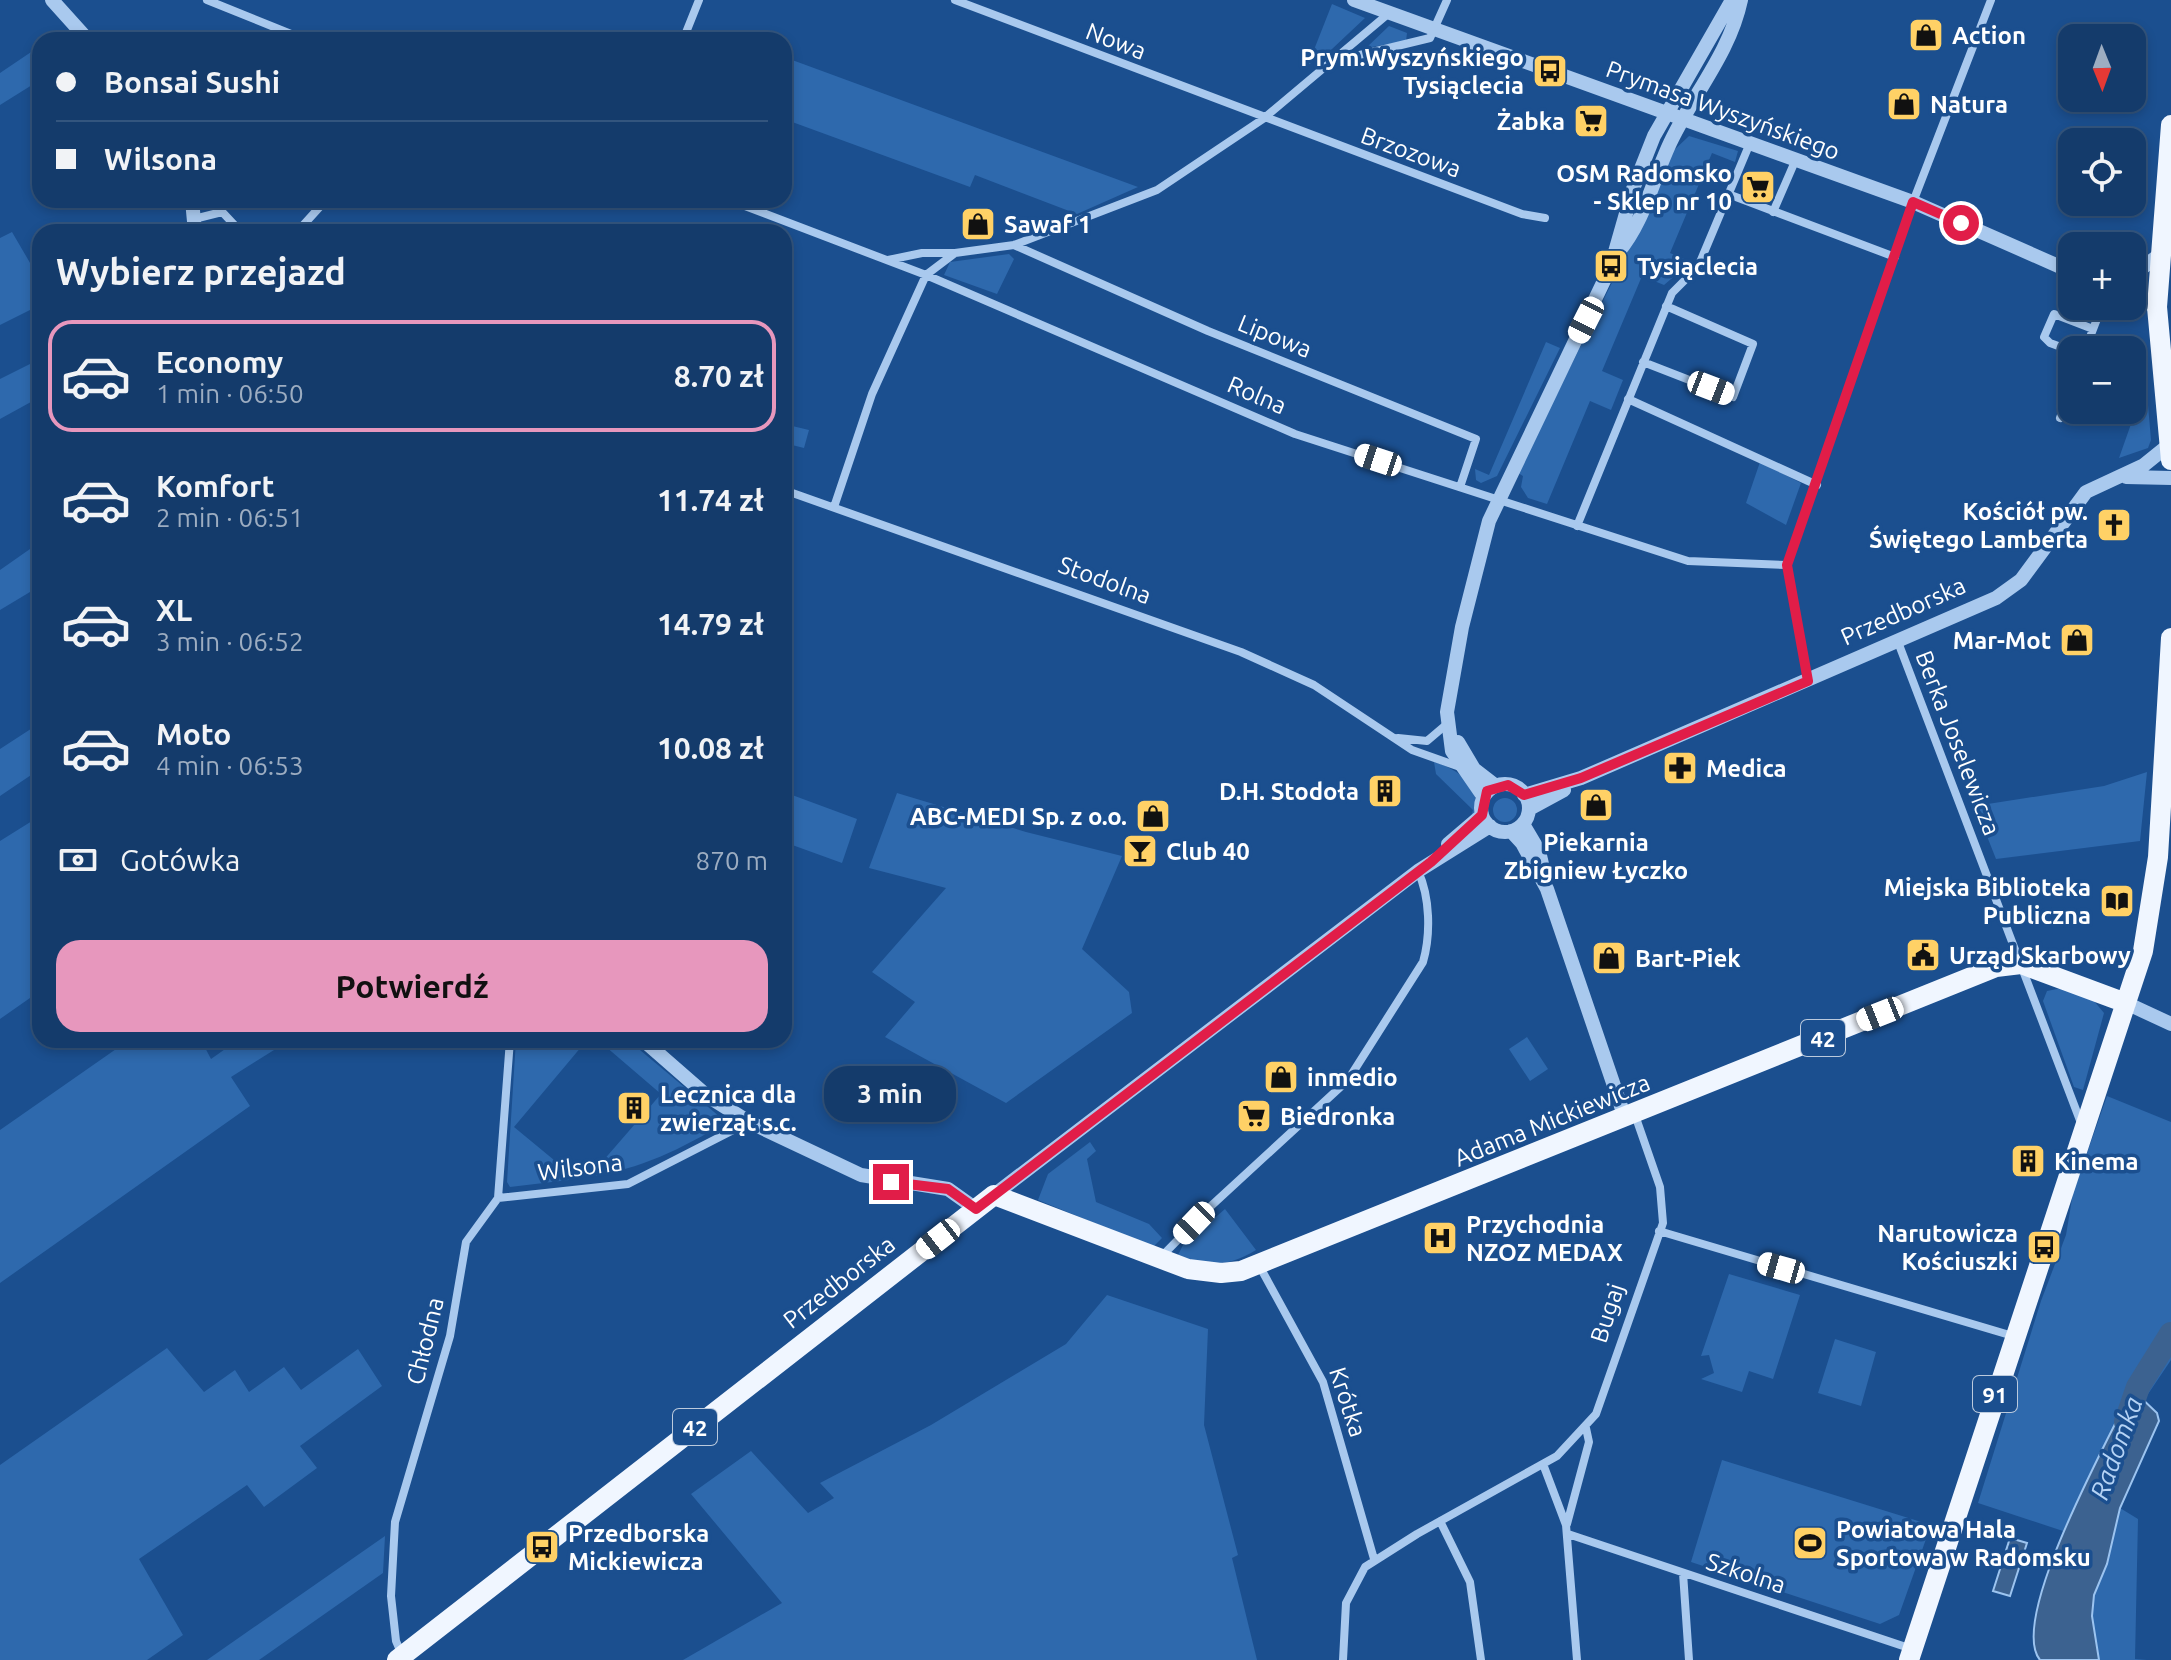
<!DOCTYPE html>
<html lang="pl">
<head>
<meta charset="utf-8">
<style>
	body { margin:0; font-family:Ubuntu,sans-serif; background:#214673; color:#f1f3f6; height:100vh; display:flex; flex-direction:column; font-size:30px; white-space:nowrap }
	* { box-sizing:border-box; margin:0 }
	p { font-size:26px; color:#9dadc1 }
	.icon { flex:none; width:44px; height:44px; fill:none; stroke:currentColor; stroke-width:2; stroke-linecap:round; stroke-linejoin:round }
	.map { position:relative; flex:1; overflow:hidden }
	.sheet { position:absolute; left:32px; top:224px; width:760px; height:824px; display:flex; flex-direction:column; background:#143b6b; border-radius:24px; box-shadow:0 4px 12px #0003,0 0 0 2px #33557e }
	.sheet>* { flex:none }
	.guide { position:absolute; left:32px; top:32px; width:760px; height:176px; border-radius:24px; box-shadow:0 4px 12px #0003,0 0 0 2px #33557e; display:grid; align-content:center; height:176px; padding:0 24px; background:#143b6b }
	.needle { width:52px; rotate:179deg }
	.tools { position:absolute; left:2058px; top:24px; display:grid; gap:16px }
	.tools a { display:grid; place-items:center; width:88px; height:88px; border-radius:16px; background:#143b6b; box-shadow:0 4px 12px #0003,0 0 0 2px #33557e; font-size:40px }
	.end { position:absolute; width:36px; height:36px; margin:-18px; border:10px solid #e11d48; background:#fff; box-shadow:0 0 0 4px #fff }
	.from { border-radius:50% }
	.bubble { position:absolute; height:56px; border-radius:24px; background:#143b6b; box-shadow:0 4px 12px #0003,0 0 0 2px #33557e; font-size:26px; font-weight:700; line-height:56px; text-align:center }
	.car { position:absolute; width:24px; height:48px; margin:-24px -12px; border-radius:10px; box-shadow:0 0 6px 2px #0007; background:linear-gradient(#fff 24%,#345 0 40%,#fff 0 76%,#345 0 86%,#fff 0) }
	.guide b { display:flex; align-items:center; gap:28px; height:76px; font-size:30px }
	.guide b+b { border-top:2px solid #33557e }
	.guide i { width:20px; height:20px; background:#f1f3f6 }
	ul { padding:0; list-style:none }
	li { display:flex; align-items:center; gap:24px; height:112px; margin:0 16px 12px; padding:0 8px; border:4px solid transparent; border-radius:24px }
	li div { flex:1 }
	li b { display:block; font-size:30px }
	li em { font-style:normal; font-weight:700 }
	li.current { border-color:#e797bd }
	li>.icon { width:72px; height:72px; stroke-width:1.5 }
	h2 { padding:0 24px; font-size:36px; line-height:96px }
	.pay { display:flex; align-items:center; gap:20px; height:88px; padding:0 24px; font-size:30px }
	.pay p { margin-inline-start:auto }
	.primary-button { display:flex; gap:16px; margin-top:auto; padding:16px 24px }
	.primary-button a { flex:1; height:92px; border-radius:24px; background:#e797bd; color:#111; font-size:32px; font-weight:700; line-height:92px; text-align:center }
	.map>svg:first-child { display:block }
	.green { fill:#2e69ad }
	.water { fill:#3c6290; stroke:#9cc4f0; stroke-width:2 }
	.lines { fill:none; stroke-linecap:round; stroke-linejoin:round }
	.river { stroke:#3c6290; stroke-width:24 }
	.minor { stroke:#a9c9ee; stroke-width:8 }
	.tertiary { stroke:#a9c9ee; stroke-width:14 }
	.primary { stroke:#f0f6ff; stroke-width:20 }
	.route { stroke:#e11d48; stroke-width:10 }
	.labels { text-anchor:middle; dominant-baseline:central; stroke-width:7; stroke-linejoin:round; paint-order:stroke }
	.shield { fill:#1b4f8f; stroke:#bbcadd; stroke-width:2 }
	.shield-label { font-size:22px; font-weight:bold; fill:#fff }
	.poi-label { font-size:24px; font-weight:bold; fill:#fff; stroke:#1b4f8f; text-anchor:start }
	.street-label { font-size:24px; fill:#fff; stroke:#1b4f8f }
	.water-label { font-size:26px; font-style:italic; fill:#b5d3f5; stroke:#1b4f8f }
</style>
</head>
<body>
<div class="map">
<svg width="2171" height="1660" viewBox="0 0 2171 1660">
	<rect width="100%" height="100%" fill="#1b4f8f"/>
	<path class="green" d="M1332,4L1365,18L1332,49L1308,65Z
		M1389,26L1407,33L1406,41L1366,48Z
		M40,46V80L0,105V73Z
		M784,57L1138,187L1077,214L975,175L970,187L784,119Z
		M1689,136L1738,151L1735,162L1712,153L1670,253L1691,262L1664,285L1642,276L1602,371L1623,380L1611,410L1590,401L1547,504L1528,498L1521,487L1523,476L1518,473L1637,232L1670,154Z
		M12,232L40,280V305L0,325V238Z
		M1009,254L1014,259L997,294L944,275L950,262Z
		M1546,342L1560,348L1497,476L1481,483L1476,480L1475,469L1489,475Z
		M40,359V397L0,419V379Z
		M2148,405L2151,440L2148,448L2119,458L2137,407Z
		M784,424L809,430L804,448L784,443Z
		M1760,462L1801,483L1786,525L1746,503Z
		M40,542V586L0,610V570Z
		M40,723V769L0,796V749Z
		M1434,762C1461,769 1488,793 1470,821L1473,810L1436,774Z
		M2147,772L2140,841L1996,859L1975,806L2104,786Z
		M784,792L857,819L842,863L784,842Z
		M897,793L1026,832L1122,856L1082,949L1129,992L1132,1013L1006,1103L885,1037L915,1002L872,972L946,888L869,868Z
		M1493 810a12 12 0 1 1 24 0a12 12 0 1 1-24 0Z
		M40,816V991L0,1019V841Z
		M2062,988L2094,1001L2104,1013L2083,1090L2074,1087L2043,1001L2047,991Z
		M1527,1037L1548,1069L1530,1081L1509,1049Z
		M129,1040H201L211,1059L238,1040H290L231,1077L250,1106L0,1283V1130Z
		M516,1040H587L514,1127L577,1179L510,1187L507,1182Z
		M598,1040H628L726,1122C682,1149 640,1169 589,1177L661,1094Z
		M2107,1096L2171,1122V1360L2144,1400L2136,1395L2127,1400L2063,1531L1978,1503L2041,1301L2066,1235L2073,1193Z
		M1090,1142L1096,1151L1087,1159L1096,1202L1149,1224L1162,1238L1153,1247L1038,1200L1048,1174Z
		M1225,1209L1256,1250C1224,1269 1212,1264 1177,1257L1183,1245Z
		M1729,1274L1800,1295L1773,1379L1749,1371L1742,1392L1701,1379L1714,1373L1709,1355L1701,1356Z
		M1107,1295L1208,1329L1204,1425L1238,1555L1232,1558L1257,1660H683L782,1603L691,1494L751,1451L808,1513L834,1498L820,1483L931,1425L1066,1344Z
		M1835,1339L1876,1352L1861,1406L1818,1393Z
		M167,1348L204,1392L235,1370L249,1392L284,1367L301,1390L358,1349L382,1386L300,1446L317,1468L264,1507L247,1485L139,1559L183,1635L147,1660H0V1465Z
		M1722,1460L1931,1525L1899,1615L1880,1624L1691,1562Z
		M2120,1508L2138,1519L2135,1659L2147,1660H2099L2084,1607L2111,1548Z
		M385,1536L383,1573L259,1660H207Z"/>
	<path class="water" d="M2137,1394L2157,1413L2159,1421L2120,1508L2107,1564L2094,1595L2092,1616L2099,1660H2040C2008,1621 2106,1444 2127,1400Z
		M2010,1538L2027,1543L2010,1596L1993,1591Z"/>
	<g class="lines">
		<path class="river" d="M2126,1422L2138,1387L2171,1334"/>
		<path class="minor" d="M207,0L306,40
			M955,0L1522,214L1545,218
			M683,40L699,0
			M1335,61L1430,38L1447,0
			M1728,194L1895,257
			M211,200L241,232
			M729,200L926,275L1295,434L1688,561L1787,565
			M1773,212L1796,159
			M194,219L222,212
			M297,232L326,200
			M1014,245L1208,331L1476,439L1460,487
			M888,260L922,253H954
			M2085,350L2102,306
			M2072,351L2050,343L2044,337L2054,314L2093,329
			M1643,362L1733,397L1753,344L1666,306
			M1628,399L1817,485
			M2060,418L2072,386
			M784,490L1241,652L1314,685L1412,750L1460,767
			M834,507L872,394L926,275L955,253L1014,245L1157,190L1263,119L1388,14
			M1577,526L1672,293L1698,267L1750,143
			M1898,642L2081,1123
			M1808,681L1787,565L1913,202L1991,0
			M1398,738L1427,741L1447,724
			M498,1198L628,1184L749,1122
			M1659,1231L2013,1336
			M1161,1257L1211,1206L1348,1080L1423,962C1431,934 1430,897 1418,871
			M1260,1267L1323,1382L1374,1559
			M1543,1464L1566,1525L1577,1660
			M1440,1521L1470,1582L1481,1660
			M1567,1524L1589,1442L1586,1428
			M1568,1534L1912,1649
			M1683,1573L1689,1660
			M402,1655L396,1641L391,1596L395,1522L450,1336L466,1242L498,1198L510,1040
			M1343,1660L1346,1603L1365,1567L1417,1534L1557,1456L1596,1414L1663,1223L1660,1187L1635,1115"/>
		<path class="tertiary" d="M52,0L88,40
			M1354,0L1913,202L2072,272
			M192,200L195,232
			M1615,256C1645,223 1653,177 1672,139C1695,92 1730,52 1741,0
			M2132,276L2159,255
			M2132,296L2157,307
			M2126,477L2171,478
			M1458,742L1474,769L1496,786
			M1481 808a24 24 0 1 1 48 0a24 24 0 1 1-48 0Z
			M1524,795L1581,778L1996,598L2021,580L2086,492L2144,465L2170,444
			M1483,796L1452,751L1447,712L1462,627L1489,521L1611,266L1633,189L1654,136L1732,0
			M1529,809L1564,790
			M1523,824L1539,851L1545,877
			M1511,831L1522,843L1547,889L1625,1118
			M1448,844L1482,815
			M2126,1003L2171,1024
			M643,1040L706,1095L749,1122L861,1175L948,1189L976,1209
			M994,1195L1418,871L1490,826"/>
		<path class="primary" d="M2171,125L2157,307L2171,460
			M397,1660L994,1195L1188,1269L1221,1273L1241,1271L1996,967L2021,964L2126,1003
			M1909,1660L2143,951L2158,857L2171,638"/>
	</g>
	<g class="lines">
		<path class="route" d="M891,1182L948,1189L976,1209L1431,862L1482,815L1487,791L1508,785L1524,795L1581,778L1808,681L1787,565L1913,202L1961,223"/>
	</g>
	<defs>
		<g id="shop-square" transform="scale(1.8)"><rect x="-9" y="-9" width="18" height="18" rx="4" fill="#ffd166" stroke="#1b4f8f"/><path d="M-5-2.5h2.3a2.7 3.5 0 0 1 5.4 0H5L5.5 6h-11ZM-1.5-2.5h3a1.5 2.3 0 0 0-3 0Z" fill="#111"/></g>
		<g id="bus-square" transform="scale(1.8)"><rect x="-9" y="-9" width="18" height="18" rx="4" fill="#ffd166" stroke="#1b4f8f"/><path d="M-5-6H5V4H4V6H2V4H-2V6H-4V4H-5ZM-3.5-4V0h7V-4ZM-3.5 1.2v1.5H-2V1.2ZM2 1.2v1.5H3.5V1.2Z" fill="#111"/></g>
		<g id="supermarket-square" transform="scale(1.8)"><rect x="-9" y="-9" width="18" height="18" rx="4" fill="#ffd166" stroke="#1b4f8f"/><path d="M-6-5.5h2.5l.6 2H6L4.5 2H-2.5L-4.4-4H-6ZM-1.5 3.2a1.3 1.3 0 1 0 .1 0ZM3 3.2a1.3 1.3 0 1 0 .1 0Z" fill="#111"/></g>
		<g id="church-square" transform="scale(1.8)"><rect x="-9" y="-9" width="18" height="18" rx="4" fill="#ffd166" stroke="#1b4f8f"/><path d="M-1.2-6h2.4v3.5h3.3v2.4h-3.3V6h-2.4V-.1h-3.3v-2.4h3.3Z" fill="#111"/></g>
		<g id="pharmacy-square" transform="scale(1.8)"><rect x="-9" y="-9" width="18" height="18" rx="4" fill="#ffd166" stroke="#1b4f8f"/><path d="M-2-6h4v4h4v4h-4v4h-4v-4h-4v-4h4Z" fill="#111"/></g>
		<g id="building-square" transform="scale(1.8)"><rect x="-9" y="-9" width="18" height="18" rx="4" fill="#ffd166" stroke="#1b4f8f"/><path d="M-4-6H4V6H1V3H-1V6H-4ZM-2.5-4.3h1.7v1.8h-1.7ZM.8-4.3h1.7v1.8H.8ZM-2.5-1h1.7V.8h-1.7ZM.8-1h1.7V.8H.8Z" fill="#111"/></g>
		<g id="bar-square" transform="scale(1.8)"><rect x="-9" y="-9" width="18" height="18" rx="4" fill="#ffd166" stroke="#1b4f8f"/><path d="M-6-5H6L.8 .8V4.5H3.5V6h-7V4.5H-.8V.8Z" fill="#111"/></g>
		<g id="library-square" transform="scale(1.8)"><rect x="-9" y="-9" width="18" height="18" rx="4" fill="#ffd166" stroke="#1b4f8f"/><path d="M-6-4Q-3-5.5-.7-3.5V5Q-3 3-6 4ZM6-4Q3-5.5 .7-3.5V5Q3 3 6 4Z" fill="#111"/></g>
		<g id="civic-square" transform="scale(1.8)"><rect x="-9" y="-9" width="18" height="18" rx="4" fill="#ffd166" stroke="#1b4f8f"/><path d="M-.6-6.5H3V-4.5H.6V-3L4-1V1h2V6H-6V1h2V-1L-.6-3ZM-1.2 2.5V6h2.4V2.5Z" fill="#111"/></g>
		<g id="hospital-square" transform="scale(1.8)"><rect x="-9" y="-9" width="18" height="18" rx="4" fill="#ffd166" stroke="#1b4f8f"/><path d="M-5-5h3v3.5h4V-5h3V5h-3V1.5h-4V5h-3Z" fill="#111"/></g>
		<g id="stadium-square" transform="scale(1.8)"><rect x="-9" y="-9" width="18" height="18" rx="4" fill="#ffd166" stroke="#1b4f8f"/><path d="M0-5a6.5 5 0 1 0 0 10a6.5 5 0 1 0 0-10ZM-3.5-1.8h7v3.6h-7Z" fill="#111"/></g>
	</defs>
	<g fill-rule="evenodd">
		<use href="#shop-square" x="1926" y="35"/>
		<use href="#bus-square" x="1550" y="71"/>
		<use href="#shop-square" x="1904" y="104"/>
		<use href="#supermarket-square" x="1591" y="121"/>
		<use href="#supermarket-square" x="1758" y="187"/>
		<use href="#shop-square" x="978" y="224"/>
		<use href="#bus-square" x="1611" y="266"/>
		<use href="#church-square" x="2114" y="525"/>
		<use href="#shop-square" x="2077" y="640"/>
		<use href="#pharmacy-square" x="1680" y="768"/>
		<use href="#building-square" x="1385" y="791"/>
		<use href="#shop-square" x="1596" y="805"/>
		<use href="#shop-square" x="1153" y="816"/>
		<use href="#bar-square" x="1140" y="851"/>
		<use href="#library-square" x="2117" y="901"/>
		<use href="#civic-square" x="1923" y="955"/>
		<use href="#shop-square" x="1609" y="958"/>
		<use href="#shop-square" x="1281" y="1077"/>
		<use href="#building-square" x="634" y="1108"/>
		<use href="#supermarket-square" x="1254" y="1116"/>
		<use href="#building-square" x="2028" y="1161"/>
		<use href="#hospital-square" x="1440" y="1238"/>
		<use href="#bus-square" x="2044" y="1247"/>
		<use href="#stadium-square" x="1810" y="1543"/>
		<use href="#bus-square" x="542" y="1547"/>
	</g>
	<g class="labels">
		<g class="shield">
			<rect x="1801" y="1020" width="44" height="36" rx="6"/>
			<rect x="1973" y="1376" width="44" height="36" rx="6"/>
			<rect x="673" y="1409" width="44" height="36" rx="6"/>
		</g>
		<g class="shield-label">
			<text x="1823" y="1038">42</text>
			<text x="1995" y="1394">91</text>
			<text x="695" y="1427">42</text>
		</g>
		<g class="poi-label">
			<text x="1952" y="35">Action</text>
			<text x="1524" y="57" text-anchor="end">Prym.Wyszyńskiego<tspan x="1524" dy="28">Tysiąclecia</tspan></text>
			<text x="1930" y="104">Natura</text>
			<text x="1565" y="121" text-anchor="end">Żabka</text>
			<text x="1732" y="173" text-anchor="end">OSM Radomsko<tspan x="1732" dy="28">- Sklep nr 10</tspan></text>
			<text x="1004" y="224">Sawaf 1</text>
			<text x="1637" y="266">Tysiąclecia</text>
			<text x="2088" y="511" text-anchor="end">Kościół pw.<tspan x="2088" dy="28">Świętego Lamberta</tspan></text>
			<text x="2051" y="640" text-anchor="end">Mar-Mot</text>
			<text x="1706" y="768">Medica</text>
			<text x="1359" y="791" text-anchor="end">D.H. Stodoła</text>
			<text x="1127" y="816" text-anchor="end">ABC-MEDI Sp. z o.o.</text>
			<text x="1596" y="842" text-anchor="middle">Piekarnia<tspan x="1596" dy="28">Zbigniew Łyczko</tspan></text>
			<text x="1166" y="851">Club 40</text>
			<text x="2091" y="887" text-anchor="end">Miejska Biblioteka<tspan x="2091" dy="28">Publiczna</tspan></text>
			<text x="1949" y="955">Urząd Skarbowy</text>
			<text x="1635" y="958">Bart-Piek</text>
			<text x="1307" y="1077">inmedio</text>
			<text x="660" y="1094">Lecznica dla<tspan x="660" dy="28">zwierząt s.c.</tspan></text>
			<text x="1280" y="1116">Biedronka</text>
			<text x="2054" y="1161">Kinema</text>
			<text x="1466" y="1224">Przychodnia<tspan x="1466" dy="28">NZOZ MEDAX</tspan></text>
			<text x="2018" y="1233" text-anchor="end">Narutowicza<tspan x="2018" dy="28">Kościuszki</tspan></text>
			<text x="1836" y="1529">Powiatowa Hala<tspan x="1836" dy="28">Sportowa w Radomsku</tspan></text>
			<text x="568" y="1533">Przedborska<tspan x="568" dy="28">Mickiewicza</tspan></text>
		</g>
		<g class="street-label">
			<text transform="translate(1116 41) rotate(21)">Nowa</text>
			<text transform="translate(1723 110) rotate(20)">Prymasa Wyszyńskiego</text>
			<text transform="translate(1411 152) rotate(20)">Brzozowa</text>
			<text transform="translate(1275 336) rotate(22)">Lipowa</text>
			<text transform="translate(1257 395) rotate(23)">Rolna</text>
			<text transform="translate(1105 580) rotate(20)">Stodolna</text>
			<text transform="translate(1903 611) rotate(-24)">Przedborska</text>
			<text transform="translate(1958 743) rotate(69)">Berka Joselewicza</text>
			<text transform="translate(1552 1120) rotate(-22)">Adama Mickiewicza</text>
			<text transform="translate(580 1167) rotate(-7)">Wilsona</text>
			<text transform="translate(839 1282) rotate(-38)">Przedborska</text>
			<text transform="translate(1607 1313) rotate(-72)">Bugaj</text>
			<text transform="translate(425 1341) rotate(-76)">Chłodna</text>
			<text transform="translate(1348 1402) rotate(72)">Krótka</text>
			<text transform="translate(1746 1573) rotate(18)">Szkolna</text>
		</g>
		<g class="water-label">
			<text transform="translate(2116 1448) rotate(-70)">Radomka</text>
		</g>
	</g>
</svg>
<div class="tools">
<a><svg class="needle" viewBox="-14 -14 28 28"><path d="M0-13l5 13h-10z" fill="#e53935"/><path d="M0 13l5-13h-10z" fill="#9dadc1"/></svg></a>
<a><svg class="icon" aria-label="locate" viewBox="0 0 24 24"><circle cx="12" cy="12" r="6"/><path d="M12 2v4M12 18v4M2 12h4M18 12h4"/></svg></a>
<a>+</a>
<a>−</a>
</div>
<i class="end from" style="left:1961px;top:223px"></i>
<i class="end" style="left:891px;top:1182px"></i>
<div class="bubble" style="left:824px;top:1066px;width:132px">3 min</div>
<i class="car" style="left:1586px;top:320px;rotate:207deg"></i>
<i class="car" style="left:1711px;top:388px;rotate:111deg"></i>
<i class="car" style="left:1378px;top:460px;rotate:288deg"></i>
<i class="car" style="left:1880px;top:1014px;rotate:248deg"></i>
<i class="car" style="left:1194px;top:1223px;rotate:224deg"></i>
<i class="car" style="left:938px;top:1239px;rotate:232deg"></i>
<i class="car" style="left:1781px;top:1268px;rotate:286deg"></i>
<div class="guide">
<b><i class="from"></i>Bonsai Sushi</b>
<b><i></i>Wilsona</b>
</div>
<section class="sheet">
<h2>Wybierz przejazd</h2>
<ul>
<li class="current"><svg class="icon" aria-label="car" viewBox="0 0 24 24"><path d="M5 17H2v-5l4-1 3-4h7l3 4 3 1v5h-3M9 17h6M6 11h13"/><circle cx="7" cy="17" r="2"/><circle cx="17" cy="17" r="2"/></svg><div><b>Economy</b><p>1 min · 06:50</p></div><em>8.70 zł</em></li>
<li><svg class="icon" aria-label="car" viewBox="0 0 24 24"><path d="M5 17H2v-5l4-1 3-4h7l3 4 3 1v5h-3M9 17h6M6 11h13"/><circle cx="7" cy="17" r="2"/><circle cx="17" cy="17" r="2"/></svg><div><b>Komfort</b><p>2 min · 06:51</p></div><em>11.74 zł</em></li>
<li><svg class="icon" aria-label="car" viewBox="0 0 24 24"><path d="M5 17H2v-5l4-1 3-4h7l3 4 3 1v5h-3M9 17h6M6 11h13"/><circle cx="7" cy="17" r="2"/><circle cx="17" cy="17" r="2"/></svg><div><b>XL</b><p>3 min · 06:52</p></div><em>14.79 zł</em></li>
<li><svg class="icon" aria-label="car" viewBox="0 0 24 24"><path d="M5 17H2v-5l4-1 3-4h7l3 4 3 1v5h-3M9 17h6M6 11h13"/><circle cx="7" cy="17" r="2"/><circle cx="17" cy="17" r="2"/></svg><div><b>Moto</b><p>4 min · 06:53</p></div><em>10.08 zł</em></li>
</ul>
<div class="pay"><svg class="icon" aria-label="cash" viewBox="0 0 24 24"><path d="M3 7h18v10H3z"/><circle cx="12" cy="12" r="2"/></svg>Gotówka<p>870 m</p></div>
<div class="primary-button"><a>Potwierdź</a></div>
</section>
</div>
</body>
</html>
